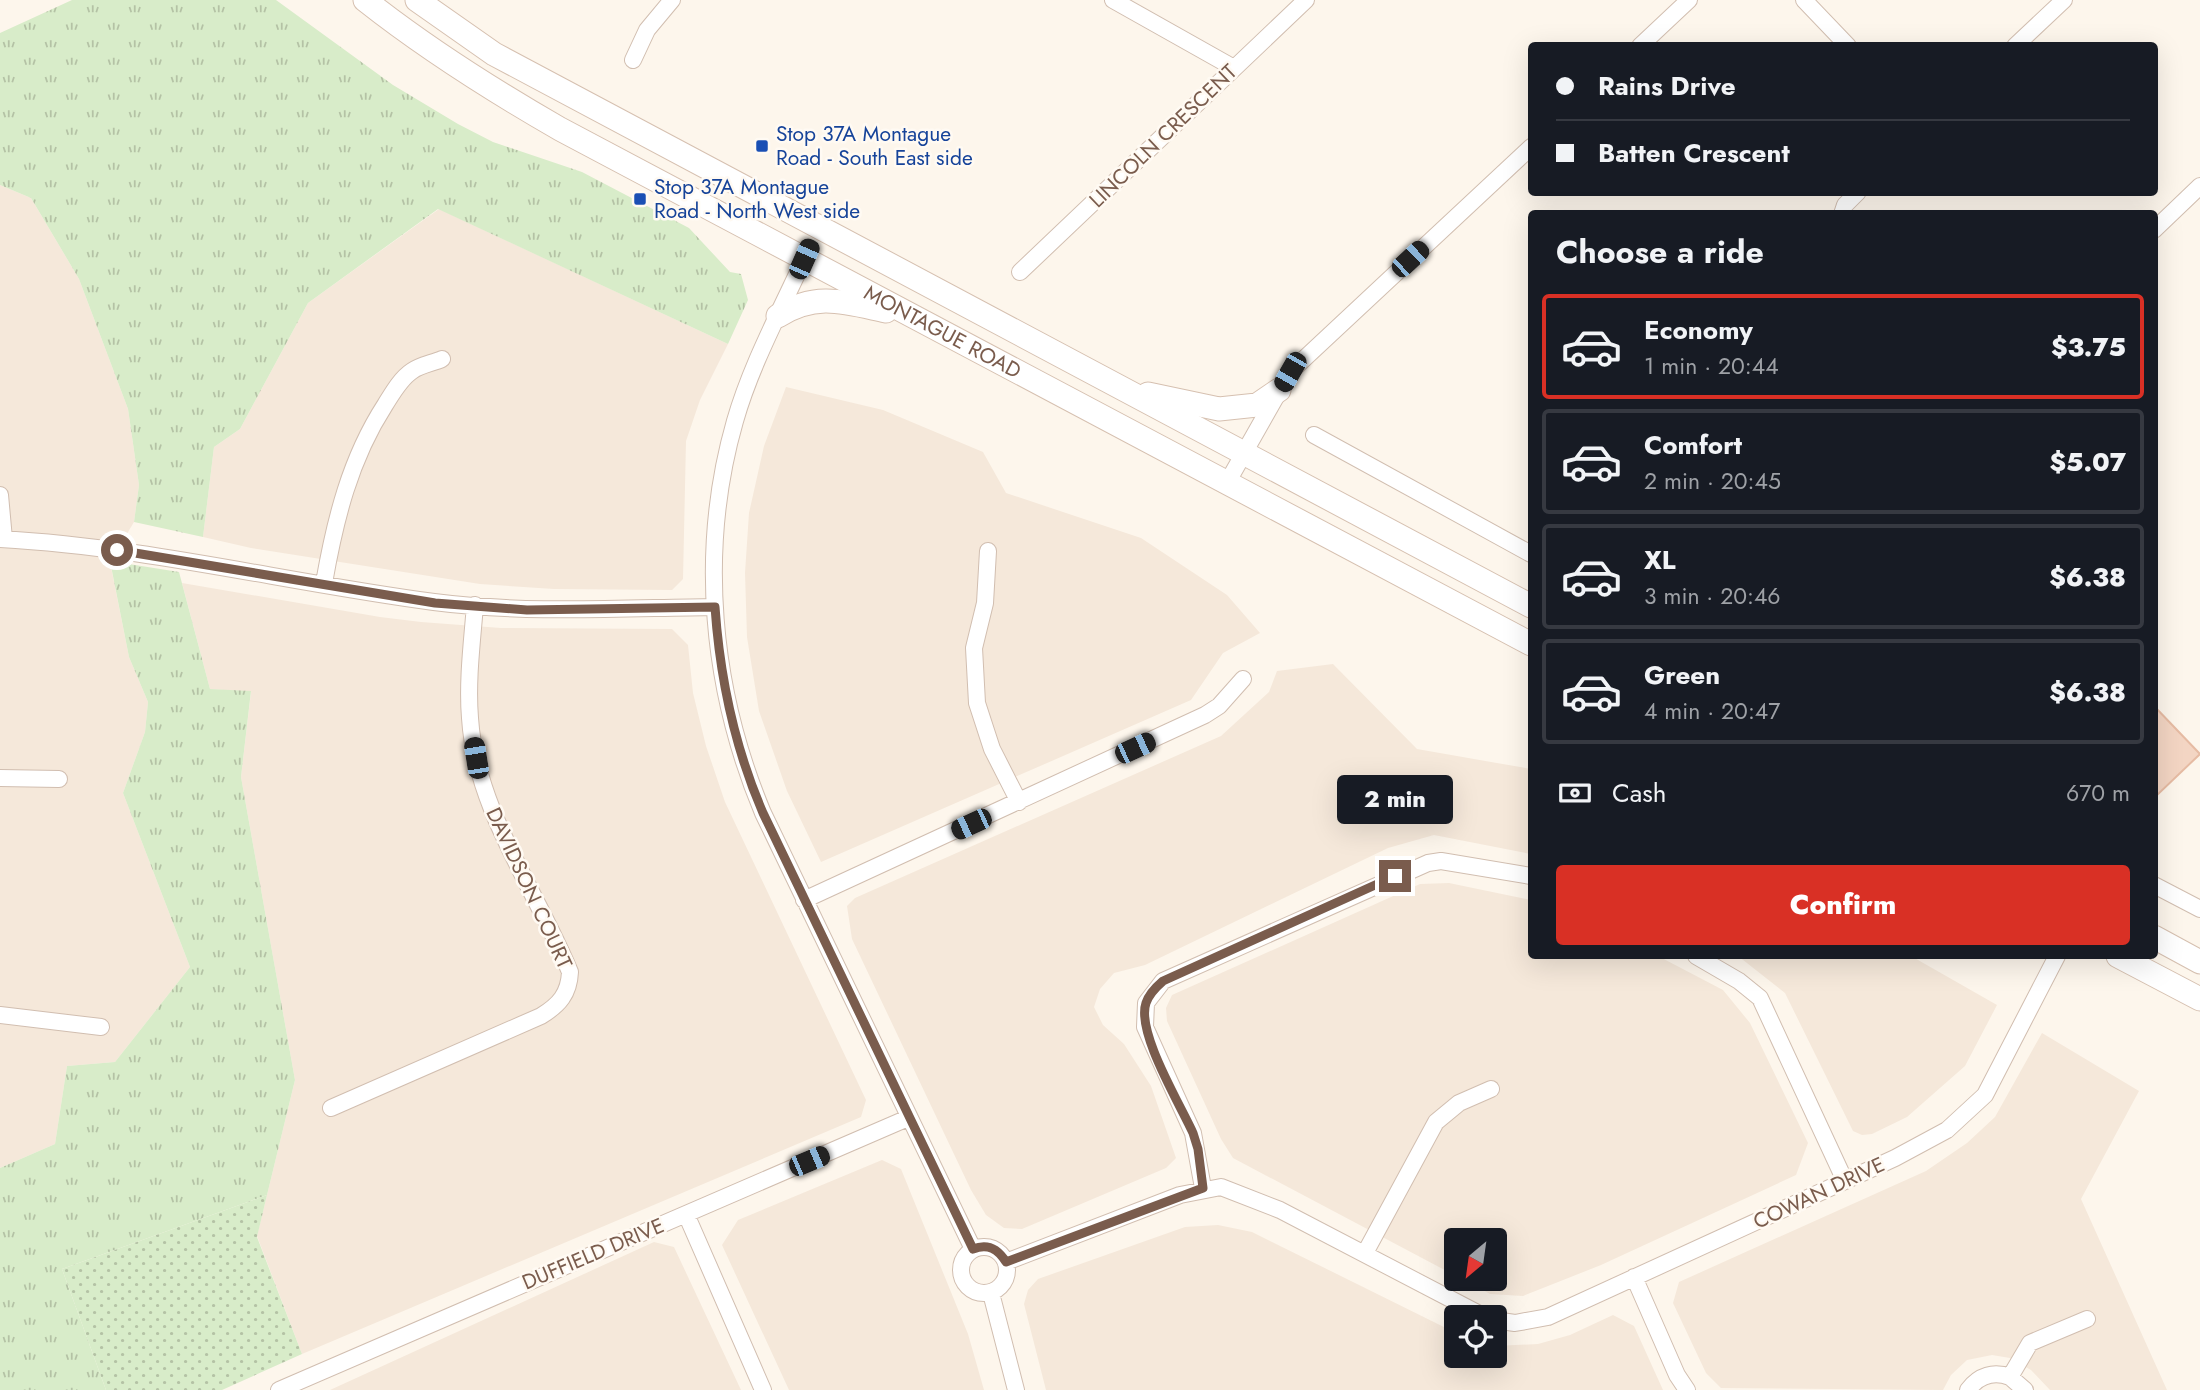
<!DOCTYPE html>
<html lang="en">
<head>
<meta charset="utf-8">
<style>
	body { margin:0; font-family:Jost,sans-serif; background:#242831; color:#f1f3f6; height:100vh; display:flex; flex-direction:column; font-size:26px; white-space:nowrap }
	* { box-sizing:border-box; margin:0 }
	p { font-size:23px; color:#9ea1a6 }
	.icon { flex:none; width:38px; height:38px; fill:none; stroke:currentColor; stroke-width:2; stroke-linecap:round; stroke-linejoin:round }
	.map { position:relative; flex:1; overflow:hidden }
	.drawer { position:absolute; left:1528px; top:210px; width:630px; height:749px; display:flex; flex-direction:column; background:#171b24; border-radius:7px; box-shadow:0 7px 28px #0002 }
	.drawer>* { flex:none }
	.top-card { position:absolute; left:1528px; top:42px; width:630px; height:154px; border-radius:7px; box-shadow:0 7px 28px #0002; display:grid; align-content:center; height:154px; padding:0 28px; background:#171b24 }
	.needle { width:46px; rotate:209deg }
	.buttons { position:absolute; left:1444px; top:1228px; display:grid; gap:14px }
	.buttons a { display:grid; place-items:center; width:63px; height:63px; border-radius:7px; background:#171b24; box-shadow:0 7px 28px #0002; font-size:35px }
	.end { position:absolute; width:32px; height:32px; margin:-16px; border:9px solid #7a5c4d; background:#fff; box-shadow:0 0 0 4px #fff }
	.from { border-radius:50% }
	.bubble { position:absolute; height:49px; border-radius:7px; background:#171b24; box-shadow:0 7px 28px #0002; font-size:23px; font-weight:800; line-height:49px; text-align:center }
	.car { position:absolute; width:21px; height:42px; margin:-21px -10px; border-radius:9px; box-shadow:0 0 5px 2px #0007; background:linear-gradient(#222 24%,#8ab4d8 0 40%,#222 0 76%,#8ab4d8 0 86%,#222 0) }
	.top-card b { display:flex; align-items:center; gap:24px; height:66px; font-size:26px }
	.top-card b+b { border-top:2px solid #363941 }
	.top-card i { width:18px; height:18px; background:#f1f3f6 }
	ul { padding:0; list-style:none }
	li { display:flex; align-items:center; gap:21px; height:105px; margin:0 14px 10px; padding:0 14px; border:4px solid #363941; border-radius:7px }
	li div { flex:1 }
	li b { display:block; font-size:26px }
	li em { font-style:normal; font-weight:800 }
	li.on { border-color:#d93025 }
	li>.icon { width:63px; height:63px; stroke-width:1.5 }
	h2 { padding:0 28px; font-size:32px; line-height:84px }
	.pay { display:flex; align-items:center; gap:18px; height:77px; padding:0 28px; font-size:26px }
	.pay p { margin-inline-start:auto }
	.primary-button { display:flex; gap:14px; margin-top:auto; padding:14px 28px }
	.primary-button a { flex:1; height:80px; border-radius:7px; background:#d93025; color:#fff; font-size:28px; font-weight:800; line-height:80px; text-align:center }
	.map>svg:first-child { display:block }
	.residential { fill:#f5e8da }
	.grass { fill:url(#grass-tufts) }
	.park { fill:url(#park-dots) }
	.building { fill:#f3d5c3; stroke:#e6bba3; stroke-width:2 }
	.lines { fill:none; stroke-linecap:round; stroke-linejoin:round }
	.street-casing { stroke:#d1beb0; stroke-width:18 }
	.secondary-casing { stroke:#d6c0b0; stroke-width:25 }
	.street { stroke:#fff; stroke-width:16 }
	.secondary { stroke:#fff; stroke-width:23 }
	.route { stroke:#7a5c4d; stroke-width:9 }
	.transit-dot { fill:#1a4fb4; stroke:#fffaf3; stroke-width:2.5 }
	.labels { text-anchor:middle; dominant-baseline:central; stroke-width:5; stroke-linejoin:round; paint-order:stroke }
	.transit-label { font-size:21px; fill:#164399; stroke:#fffaf3; text-anchor:start }
	.street-label { font-size:21px; fill:#7a5c4d; stroke:#fffaf3 }
</style>
</head>
<body>
<div class="map">
<svg width="2200" height="1390" viewBox="0 0 2200 1390">
	<defs>
		<pattern id="grass-tufts" width="24" height="20" patternUnits="userSpaceOnUse" patternTransform="scale(1.75)"><rect width="24" height="20" fill="#d8ecc9"/><path d="M3 7l-1-3M5 7V3M7 7l1-3M15 17l-1-3M17 17v-4M19 17l1-3" fill="none" stroke="#b4c2a5"/></pattern>
		<pattern id="park-dots" width="8" height="8" patternUnits="userSpaceOnUse" patternTransform="scale(1.75)"><rect width="8" height="8" fill="#d8ecc9"/><path d="M2 2h.1M6 6h.1" fill="none" stroke="#b4c2a5" stroke-width="1.8" stroke-linecap="round"/></pattern>
	</defs>
	<rect width="100%" height="100%" fill="#fdf6ec"/>
	<path class="residential" d="M0,185L31,198L79,279L128,409L139,485L134,522L110,562L129,657L148,702L145,732L123,793L190,967L115,1062L67,1066L55,1144L0,1168Z
		M439,209L728,344L700,400L686,441L683,579L672,590L554,589L480,584L251,548L203,537L214,447L240,429L308,303Z
		M786,387L883,410L983,452L1006,493L1141,538L1227,595L1260,633L1223,653L1191,700L821,862L787,791L759,711L747,637L745,573L749,513L764,446Z
		M182,583L380,617L421,622L501,628L672,629L688,645L693,693L706,746L725,802L866,1100L861,1117L302,1354L257,1236L295,1080L241,777L251,692L210,689Z
		M1333,664L1417,749L1531,769V854L1434,835L1388,848L1145,965L1114,973L1100,989L1094,1007L1103,1025L1124,1044L1151,1086L1176,1158L1166,1168L1022,1229L1004,1228L986,1215L971,1190L852,939L847,906L855,898L1221,736L1269,692L1277,671Z
		M1449,883L1531,900V956H1658L1723,990L1750,1023L1808,1143L1796,1175L1601,1265L1523,1296L1490,1294L1463,1279H1494V1241H1456V1276L1233,1158L1221,1139L1167,1021L1166,1008L1172,995L1420,884Z
		M1738,956H1911L1997,1005L1965,1066L1907,1117L1872,1134L1862,1135L1853,1131L1785,993Z
		M2042,1033L2139,1091L2081,1199L2167,1390H2050L2031,1370L2010,1358L1992,1355L1967,1360L1951,1375L1943,1390L1721,1388L1706,1373L1673,1303L1679,1282L1926,1171L1967,1143L1995,1117Z
		M882,1160L901,1169L968,1334L984,1390H789L722,1245L738,1220Z
		M1218,1225L1252,1232L1456,1333V1356H1494L1495,1346L1538,1344L1570,1335L1613,1315L1634,1326L1663,1390H1046L1024,1304L1028,1290L1038,1279L1185,1227Z
		M654,1242L674,1247L741,1390H330Z"/>
	<path class="grass" d="M72,0H276L393,85L458,124L493,142L582,172L689,228L730,272L741,274L748,300L728,344L438,209L308,303L240,429L214,447L203,537L134,522L139,485L128,409L79,279L31,198L0,185V33Z
		M110,561L179,572L210,689L251,691L241,777L295,1080L267,1195L62,1269L106,1390H0V1168L55,1144L67,1066L115,1062L190,967L123,793L145,732L148,702L129,657Z"/>
	<path class="park" d="M267,1195L257,1237L302,1354L222,1390H106L62,1269Z"/>
	<path class="building" d="M2154,706L2200,754L2154,798Z"/>
	<g class="lines">
		<g class="street-casing">
			<path id="street" d="M1113,0L1234,68
				M1804,0L1848,46
				M1640,46L1689,0
				M2015,46L2064,0
				M633,60L647,30L672,0
				M1842,214L1845,205L1858,192
				M2154,230L2200,186
				M804,259C780,312 751,365 735,421C698,550 711,689 763,813L973,1249
				M1020,272L1306,0
				M1314,435L1531,554
				M1227,483L1290,372L1531,147
				M0,495L4,539
				M0,539C147,547 289,583 434,602C527,614 622,608 715,607
				M988,551L985,603L974,648L977,703L992,749L1019,802
				M324,583C335,520 350,459 385,405C392,394 400,379 412,371C420,365 433,363 442,359
				M0,778L59,779
				M2154,885L2200,909
				M804,900L1205,715L1219,706L1243,679
				M1696,956L1739,981L1760,998L1845,1181
				M0,1015L101,1027
				M331,1108L541,1016C559,1005 569,994 570,972C536,889 476,811 470,718C467,681 472,643 475,605
				M1203,1188L1193,1133L1145,1027L1146,1003L1163,981L1428,863L1441,861L1531,876
				M686,1214L763,1390
				M961 1270a23 23 0 1 1 46 0a23 23 0 1 1-46 0Z
				M1365,1253L1436,1122L1459,1103L1491,1089
				M1006,1262L1180,1195L1221,1187L1280,1210L1487,1318
				M1634,1277L1677,1375L1687,1390
				M991,1293L1016,1390
				M1494,1320L1515,1323L1548,1317L1895,1158L1947,1130L1985,1095L2057,956
				M2010,1377L2025,1390
				M279,1390L908,1118
				M1968,1390C1979,1375 1994,1371 2010,1377L2030,1343L2087,1319"/>
		</g>
		<g class="secondary-casing">
			<g id="secondary">
				<path id="s1" d="M365,0C427,49 492,90 560,129L1531,644"/>
				<path d="M417,0L494,54L1531,606"/>
				<path d="M778,316C816,292 844,302 886,311"/>
				<path d="M1148,394L1219,409L1257,405L1279,390"/>
				<path d="M2154,937L2200,962"/>
				<path d="M2118,956L2200,999"/>
			</g>
		</g>
		<use href="#street" class="street"/>
		<use href="#secondary" class="secondary"/>
	</g>
	<g class="lines">
		<path class="route" d="M117,550L435,603L527,610L715,607C720,679 734,746 763,813L973,1249C988,1243 998,1249 1006,1262L1203,1188L1198,1149L1193,1133C1180,1104 1136,1032 1146,1003C1149,994 1156,987 1163,981L1395,876"/>
	</g>
	<g class="transit-dot">
		<rect x="755" y="139" width="14" height="14" rx="3.5"/>
		<rect x="633" y="192" width="14" height="14" rx="3.5"/>
	</g>
	<g class="labels">
		<g class="transit-label">
			<text x="776" y="134">Stop 37A Montague<tspan x="776" dy="24">Road - South East side</tspan></text>
			<text x="654" y="187">Stop 37A Montague<tspan x="654" dy="24">Road - North West side</tspan></text>
		</g>
		<g class="street-label">
			<text transform="translate(1163 136) rotate(-44)">LINCOLN CRESCENT</text>
			<text stroke="none"><textPath href="#s1" startOffset="667">MONTAGUE ROAD</textPath></text>
			<text transform="translate(529 888) rotate(65)">DAVIDSON COURT</text>
			<text transform="translate(1819 1193) rotate(-25)">COWAN DRIVE</text>
			<text transform="translate(593 1254) rotate(-23)">DUFFIELD DRIVE</text>
		</g>
	</g>
</svg>
<div class="buttons">
<a><svg class="needle" viewBox="-14 -14 28 28"><path d="M0-13l5 13h-10z" fill="#e53935"/><path d="M0 13l5-13h-10z" fill="#9ea1a6"/></svg></a>
<a><svg class="icon" aria-label="locate" viewBox="0 0 24 24"><circle cx="12" cy="12" r="6"/><path d="M12 2v4M12 18v4M2 12h4M18 12h4"/></svg></a>
</div>
<i class="end from" style="left:117px;top:550px"></i>
<i class="end" style="left:1395px;top:876px"></i>
<div class="bubble" style="left:1337px;top:775px;width:116px">2 min</div>
<i class="car" style="left:804px;top:259px;rotate:24deg"></i>
<i class="car" style="left:1410px;top:259px;rotate:47deg"></i>
<i class="car" style="left:1290px;top:372px;rotate:210deg"></i>
<i class="car" style="left:1135px;top:748px;rotate:65deg"></i>
<i class="car" style="left:476px;top:758px;rotate:351deg"></i>
<i class="car" style="left:971px;top:824px;rotate:245deg"></i>
<i class="car" style="left:809px;top:1161px;rotate:67deg"></i>
<div class="top-card">
<b><i class="from"></i>Rains Drive</b>
<b><i></i>Batten Crescent</b>
</div>
<section class="drawer">
<h2>Choose a ride</h2>
<ul>
<li class="on"><svg class="icon" aria-label="car" viewBox="0 0 24 24"><path d="M5 17H2v-5l4-1 3-4h7l3 4 3 1v5h-3M9 17h6M6 11h13"/><circle cx="7" cy="17" r="2"/><circle cx="17" cy="17" r="2"/></svg><div><b>Economy</b><p>1 min · 20:44</p></div><em>$3.75</em></li>
<li><svg class="icon" aria-label="car" viewBox="0 0 24 24"><path d="M5 17H2v-5l4-1 3-4h7l3 4 3 1v5h-3M9 17h6M6 11h13"/><circle cx="7" cy="17" r="2"/><circle cx="17" cy="17" r="2"/></svg><div><b>Comfort</b><p>2 min · 20:45</p></div><em>$5.07</em></li>
<li><svg class="icon" aria-label="car" viewBox="0 0 24 24"><path d="M5 17H2v-5l4-1 3-4h7l3 4 3 1v5h-3M9 17h6M6 11h13"/><circle cx="7" cy="17" r="2"/><circle cx="17" cy="17" r="2"/></svg><div><b>XL</b><p>3 min · 20:46</p></div><em>$6.38</em></li>
<li><svg class="icon" aria-label="car" viewBox="0 0 24 24"><path d="M5 17H2v-5l4-1 3-4h7l3 4 3 1v5h-3M9 17h6M6 11h13"/><circle cx="7" cy="17" r="2"/><circle cx="17" cy="17" r="2"/></svg><div><b>Green</b><p>4 min · 20:47</p></div><em>$6.38</em></li>
</ul>
<div class="pay"><svg class="icon" aria-label="cash" viewBox="0 0 24 24"><path d="M3 7h18v10H3z"/><circle cx="12" cy="12" r="2"/></svg>Cash<p>670 m</p></div>
<div class="primary-button"><a>Confirm</a></div>
</section>
</div>
</body>
</html>
